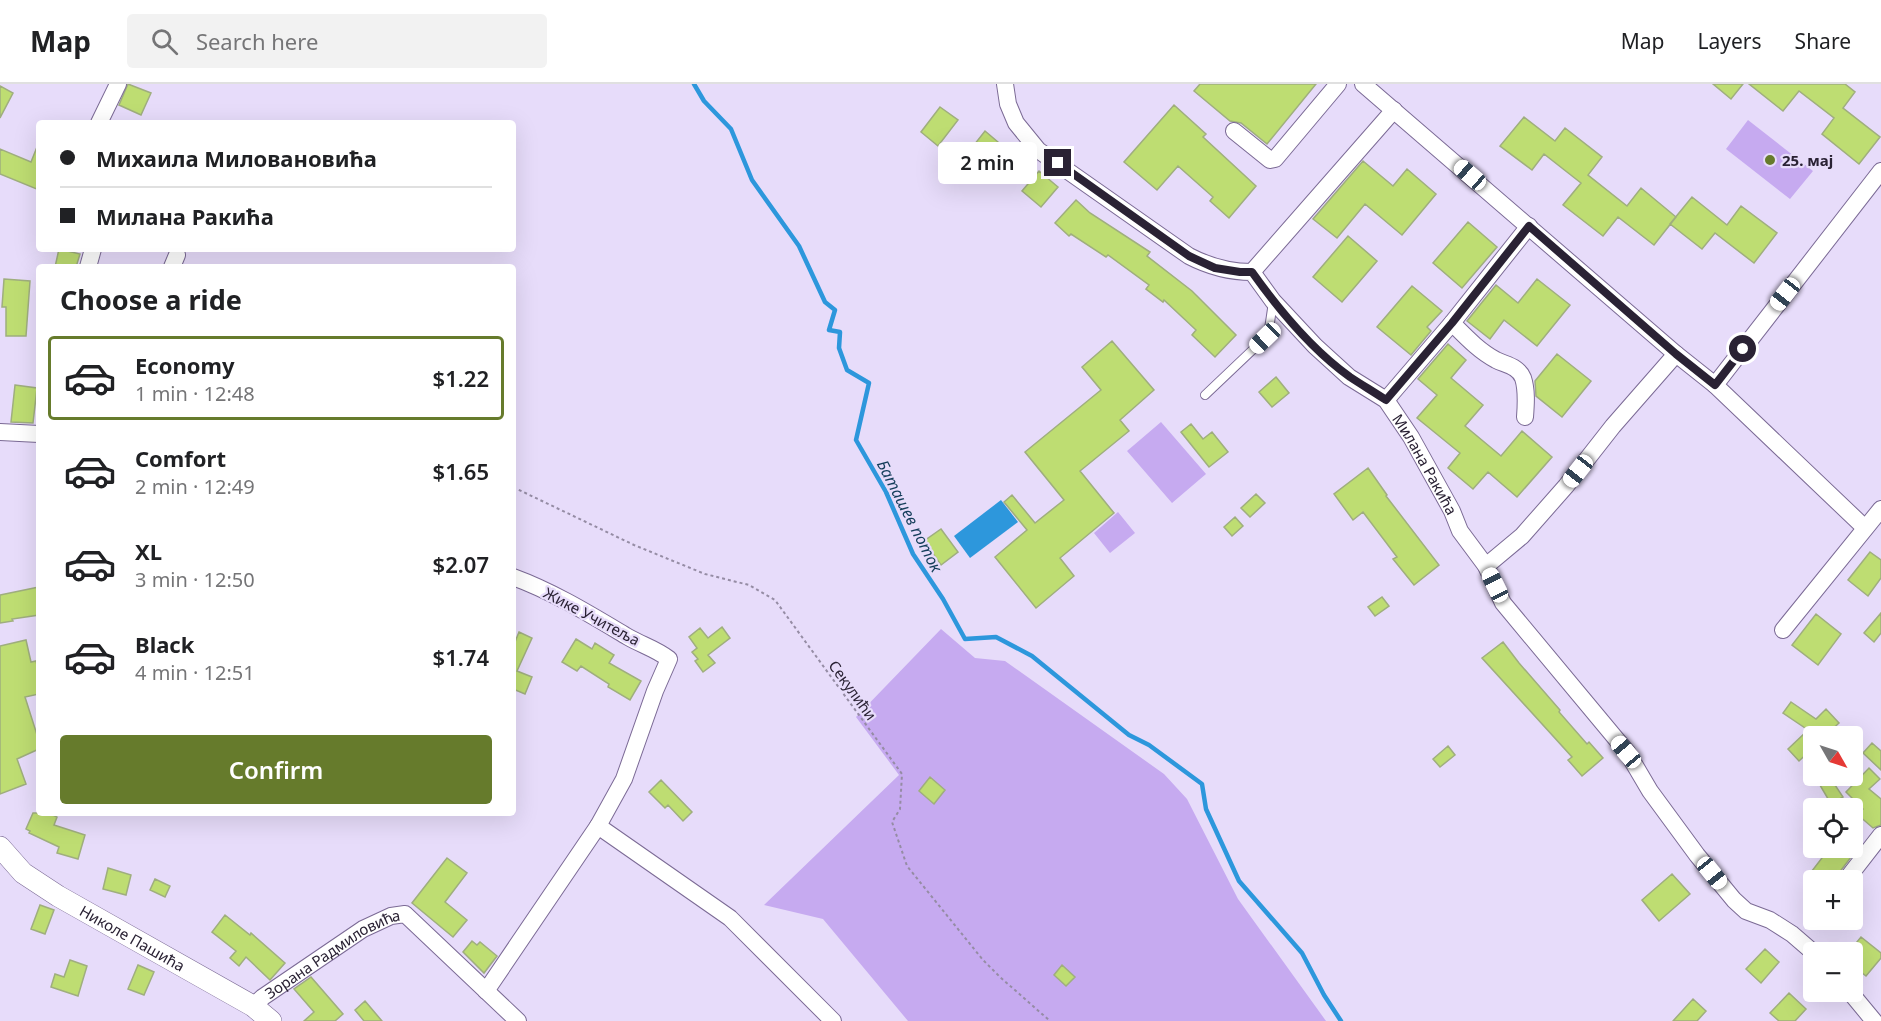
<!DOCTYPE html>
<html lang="en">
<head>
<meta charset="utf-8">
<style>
	body { margin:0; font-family:"Noto Sans",sans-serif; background:#f2f2f2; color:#202124; height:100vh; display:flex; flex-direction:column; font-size:22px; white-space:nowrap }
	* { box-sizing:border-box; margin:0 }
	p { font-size:20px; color:#757577 }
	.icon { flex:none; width:33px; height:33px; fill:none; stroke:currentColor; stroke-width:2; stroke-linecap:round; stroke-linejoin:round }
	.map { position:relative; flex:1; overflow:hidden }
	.sheet { position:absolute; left:36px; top:180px; width:480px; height:552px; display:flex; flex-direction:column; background:#fff; border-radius:6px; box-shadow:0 6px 24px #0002 }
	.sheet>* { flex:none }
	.guide { position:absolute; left:36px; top:36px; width:480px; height:132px; border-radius:6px; box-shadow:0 6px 24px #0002; display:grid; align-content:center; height:132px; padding:0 24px; background:#fff }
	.needle { width:39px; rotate:129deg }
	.buttons { position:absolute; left:1803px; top:642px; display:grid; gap:12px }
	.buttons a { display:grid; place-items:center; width:60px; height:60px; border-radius:6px; background:#fff; box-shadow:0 6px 24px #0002; font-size:30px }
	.end { position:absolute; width:27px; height:27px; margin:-14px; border:8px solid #2a2234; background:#fff; box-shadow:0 0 0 3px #fff }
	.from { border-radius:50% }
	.bubble { position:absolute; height:42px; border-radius:6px; background:#fff; box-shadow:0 6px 24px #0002; font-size:20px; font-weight:600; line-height:42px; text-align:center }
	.car { position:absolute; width:18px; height:36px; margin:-18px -9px; border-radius:8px; box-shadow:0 0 4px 2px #0007; background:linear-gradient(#fff 24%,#345 0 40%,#fff 0 76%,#345 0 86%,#fff 0) }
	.guide b { display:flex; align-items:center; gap:21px; height:57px; font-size:22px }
	.guide b+b { border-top:2px solid #e0e0e0 }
	.guide i { width:15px; height:15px; background:#202124 }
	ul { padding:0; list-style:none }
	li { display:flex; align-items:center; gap:18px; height:84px; margin:0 12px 9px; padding:0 12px; border:3px solid transparent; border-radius:6px }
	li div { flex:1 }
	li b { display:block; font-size:22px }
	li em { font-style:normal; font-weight:600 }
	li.selected { border-color:#667b2c }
	li>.icon { width:54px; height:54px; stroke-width:1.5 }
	h2 { padding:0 24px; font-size:27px; line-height:72px }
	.action { display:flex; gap:12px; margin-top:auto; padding:12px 24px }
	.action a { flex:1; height:69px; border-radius:6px; background:#667b2c; color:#fff; font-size:24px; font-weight:600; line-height:69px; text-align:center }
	header { display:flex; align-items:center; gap:36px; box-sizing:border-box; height:84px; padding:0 30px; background:#fff; border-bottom:2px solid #e0e0e0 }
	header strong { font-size:28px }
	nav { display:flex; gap:33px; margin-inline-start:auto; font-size:21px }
	.search { width:420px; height:54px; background:#f2f2f2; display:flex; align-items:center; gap:15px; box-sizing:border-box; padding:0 21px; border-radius:6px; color:#757577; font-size:22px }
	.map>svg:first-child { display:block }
	.green { fill:#c6aaf0 }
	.water { fill:#2d97dc }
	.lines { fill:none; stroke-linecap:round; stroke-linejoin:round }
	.stream { stroke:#2d97dc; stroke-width:4.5 }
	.building { fill:#bedd72; stroke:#9fae7e; stroke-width:1.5 }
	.service-casing { stroke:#7b6a95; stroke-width:10 }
	.minor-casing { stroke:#7b6a95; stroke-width:18 }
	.tertiary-casing { stroke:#7b6a95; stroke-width:22 }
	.path { stroke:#958ca4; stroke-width:2; stroke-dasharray:3 3; stroke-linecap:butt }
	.service { stroke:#fff; stroke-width:8 }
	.minor { stroke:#fff; stroke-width:16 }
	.tertiary { stroke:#fff; stroke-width:21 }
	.route { stroke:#2a2234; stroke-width:8 }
	.poi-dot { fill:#667b2c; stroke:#e7dcfa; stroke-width:2 }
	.labels { text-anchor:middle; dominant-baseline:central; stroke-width:4.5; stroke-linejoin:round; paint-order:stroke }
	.poi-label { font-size:15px; font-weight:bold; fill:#2a2234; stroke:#e7dcfa; text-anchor:start }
	.street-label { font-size:15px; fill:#2a2234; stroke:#e7dcfa }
	.water-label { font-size:16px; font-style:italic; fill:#143d5a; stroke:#e7dcfa }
</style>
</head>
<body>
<header>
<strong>Map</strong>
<div class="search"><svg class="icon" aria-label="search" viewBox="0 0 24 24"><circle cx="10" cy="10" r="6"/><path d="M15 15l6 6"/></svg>Search here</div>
<nav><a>Map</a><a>Layers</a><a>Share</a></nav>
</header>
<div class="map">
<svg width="1881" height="937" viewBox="0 0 1881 937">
	<rect width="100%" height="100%" fill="#e7dcfa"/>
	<path class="green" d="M1748,36L1813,87L1790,115L1726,65Z
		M1161,338L1206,390L1172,419L1127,367Z
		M1118,428L1135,449L1110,469L1094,449Z
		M941,545L975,574L1005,577L1164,690L1187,715L1238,815L1326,937H908L823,835L764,821L899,691L856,633Z"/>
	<path class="water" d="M1001,416L1018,438L970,474L954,452Z"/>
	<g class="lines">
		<path class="stream" d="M694,0L704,17L731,45L752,96L799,162L825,218L835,226L829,246L840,248L839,264L847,286L869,299L856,356L886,408L913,470L943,515L965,555L996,553L1032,572L1129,651L1149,661L1202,700L1206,725L1239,797L1302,869L1324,911L1341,937"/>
	</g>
	<path class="building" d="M128,0L151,9L141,31L119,21Z
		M1200,0H1316L1267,60L1241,39L1230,37L1194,7Z
		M1713,0H1743L1731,15Z
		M1749,0H1845L1855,8L1843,24L1880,53L1859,80L1822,50L1834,34L1799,7L1783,27Z
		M0,2L13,9L0,34Z
		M1174,21L1206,50L1203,53L1256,102L1229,134L1210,117L1213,113L1178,82L1157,106L1124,78Z
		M940,23L958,36L938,62L921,48Z
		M1524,33L1555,57L1565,44L1602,73L1588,91L1627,122L1641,104L1676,133L1654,161L1618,133L1603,152L1563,121L1581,99L1544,70L1532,86L1500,62Z
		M985,47L998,58L983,76L970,66Z
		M39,58V106L0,90V65L31,78Z
		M1363,77L1393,102L1407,85L1436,110L1402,151L1365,120L1337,154L1313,135Z
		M1039,87L1058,103L1041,123L1022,107Z
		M1692,113L1727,141L1741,122L1777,149L1754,179L1715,149L1702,165L1670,140Z
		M1076,116L1090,129L1150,168L1147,172L1192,207L1236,251L1215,273L1192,251L1196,246L1164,216L1163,218L1146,205L1149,201L1108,171L1106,173L1071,150L1069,152L1055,139Z
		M1468,138L1497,163L1462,204L1433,179Z
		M1348,152L1377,177L1342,218L1313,193Z
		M59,165L80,170L76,183H55Z
		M4,195L30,197L26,252H6V223H2Z
		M1537,195L1570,221L1537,262L1504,236L1490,255L1467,237L1496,201L1518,219Z
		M1412,202L1442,227L1427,243L1431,247L1411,271L1377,243Z
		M1112,257L1154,306L1120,336L1129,347L1080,387L1114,429L1060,474L1074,492L1036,524L995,473L1027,446L1004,418L1012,411L1035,439L1064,416L1025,368L1101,306L1082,283Z
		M1448,260L1466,276L1451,294L1483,321L1465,342L1501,372L1522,347L1552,373L1517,413L1488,388L1473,405L1448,384L1460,369L1417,334L1437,311L1418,295Z
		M1557,270L1591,297L1562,333L1536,312L1535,297Z
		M1276,293L1289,309L1272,323L1259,308Z
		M15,301L37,304L33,339L11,338Z
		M1191,340L1203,355L1212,348L1228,368L1209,383L1181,348Z
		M1368,384L1387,411L1386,412L1439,481L1414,501L1393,475L1397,473L1363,428L1353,436L1334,410Z
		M1256,410L1265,419L1250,433L1241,424Z
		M1235,433L1243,442L1232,452L1224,443Z
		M941,445L958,468L941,481L924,457Z
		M1870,468L1881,476V494L1868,512L1848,496Z
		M39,503V531L12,535L13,537L0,539V511Z
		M1382,513L1389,522L1375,532L1368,523Z
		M1881,529V549L1874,558L1864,549Z
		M1816,530L1841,550L1818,581L1792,561Z
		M722,543L730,554L708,571L715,579L703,588L695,577L698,575L692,568L697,564L689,553L700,544L708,554Z
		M519,548L532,554L517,587L532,593L525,610L513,605V563Z
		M576,555L592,565L595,559L614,571L609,579L641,597L630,616L608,603L609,600L581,582L577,587L562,578Z
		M26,556L31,578L36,577L39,589V610L25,613L39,657V665L17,675L26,700L0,710V562Z
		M1503,558L1519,579L1560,626L1559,628L1587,660L1589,658L1603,674L1582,692L1568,676L1572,673L1482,574Z
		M1791,618L1816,635L1826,625L1839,639L1825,652H1814V663L1799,677L1788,665L1808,646L1783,629Z
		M1872,659L1881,667V686L1863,669Z
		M1448,662L1455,671L1440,683L1433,675Z
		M1869,684L1880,695L1869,705L1881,715V741L1873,744L1858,731L1863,725L1846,708Z
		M1825,692H1829L1843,713L1831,720L1817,696Z
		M930,693L945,706L934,720L919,707Z
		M661,696L692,728L683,737L668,721L665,724L649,708Z
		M33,729H49L57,733L54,741L85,751L78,775L57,769L59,763L29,749L30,747L26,745Z
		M1835,764H1858L1838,790L1836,796H1805L1825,770L1828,772Z
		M447,774L467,789L445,818L467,836L453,853L412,819Z
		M108,784L131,791L126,811L103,805Z
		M1672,790L1690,810L1659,837L1642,816Z
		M155,795L170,802L165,813L150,806Z
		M40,821L54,826L45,850L31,845Z
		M225,831L250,851L251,849L285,879L270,896L246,873L239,882L230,874L236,867L212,848Z
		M1861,853L1881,869V874L1866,892L1852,881V864Z
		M472,857L477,861L480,858L497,872L484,889L463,868Z
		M1765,865L1779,878L1761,899L1746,885Z
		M70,876L87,882L78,912L51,903L55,890L64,893Z
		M138,881L154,888L144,911L128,905Z
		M1062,881L1075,893L1066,902L1054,891Z
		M311,893L343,930L335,937H304L314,928L294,905Z
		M1789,909L1806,925L1795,937H1779L1770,929Z
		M1693,915L1706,927L1697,937H1673Z
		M365,917L382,937H364L355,926Z"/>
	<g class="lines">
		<g class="service-casing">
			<path id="service" d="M1205,311L1265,254L1269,245L1273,218"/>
		</g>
		<g class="minor-casing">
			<g id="minor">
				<path id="s1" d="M1005,0L1008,20L1016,39L1038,66L1189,172C1210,183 1229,188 1252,188L1273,217L1315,262L1349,293L1386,316L1411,353L1452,427L1460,447L1486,482L1503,519L1627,668L1650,707L1697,771L1734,816L1746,827L1770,836L1792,850L1814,869"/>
				<path d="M1363,0L1676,270L1715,301L1881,87"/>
				<path d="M99,39L118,0"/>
				<path d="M1234,47L1270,76L1275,75L1338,0"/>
				<path d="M88,183L93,165"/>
				<path d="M172,183L177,171"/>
				<path d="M1252,188L1394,26"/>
				<path d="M1452,239C1466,253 1479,267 1496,276C1506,281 1518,282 1523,294C1527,306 1526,320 1525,333"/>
				<path d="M1715,301L1865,444"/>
				<path d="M1386,316L1452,239L1529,142"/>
				<path d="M0,348L39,350"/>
				<path d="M1486,482L1522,452L1566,402L1613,342L1676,270"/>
				<path d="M1783,546L1881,425"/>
				<path d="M598,742L730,834L833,937"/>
				<path d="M1846,796L1881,751"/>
				<path d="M486,907L598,742L624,695L655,607L669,575C656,565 642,561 628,553C591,531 554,508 513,493"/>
				<path d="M1850,908L1874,937"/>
				<path id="s2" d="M253,922L263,913L363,845L391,832L405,830L518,937"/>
			</g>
		</g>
		<g class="tertiary-casing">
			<g id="tertiary">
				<path id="s3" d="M0,763L23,789L58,812L253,922L271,937"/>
			</g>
		</g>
		<path class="path" d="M513,405H517L634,461L705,490L749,501L775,516L902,690L900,725L892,738L907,782L983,876L1000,893L1050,937"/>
		<use href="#service" class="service"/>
		<use href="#minor" class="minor"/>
		<use href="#tertiary" class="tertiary"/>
	</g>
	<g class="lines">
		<path class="route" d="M1058,79L1189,172L1215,184L1240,188H1252C1279,226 1312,266 1350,293C1362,301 1374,308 1386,316L1452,239L1529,142L1676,270L1715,301L1743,265"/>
	</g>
	<circle class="poi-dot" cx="1770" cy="76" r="6"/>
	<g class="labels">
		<g class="poi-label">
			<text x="1782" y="76">25. мај</text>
		</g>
		<g class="street-label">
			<text stroke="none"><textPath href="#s1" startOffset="588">Милана Ракића</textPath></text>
			<text transform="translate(592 532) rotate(28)">Жике Учитеља</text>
			<text transform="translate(853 606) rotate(54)">Секулићи</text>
			<text stroke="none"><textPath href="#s3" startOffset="162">Николе Пашића</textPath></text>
			<text stroke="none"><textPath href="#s2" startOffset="96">Зорана Радмиловића</textPath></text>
		</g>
		<g class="water-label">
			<text transform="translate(910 432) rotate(63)">Баташев поток</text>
		</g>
	</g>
</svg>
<div class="buttons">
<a><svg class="needle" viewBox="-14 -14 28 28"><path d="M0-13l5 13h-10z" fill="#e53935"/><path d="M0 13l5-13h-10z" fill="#757577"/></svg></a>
<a><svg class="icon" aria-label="locate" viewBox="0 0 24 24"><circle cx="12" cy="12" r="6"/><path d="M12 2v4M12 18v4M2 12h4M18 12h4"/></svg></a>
<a>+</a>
<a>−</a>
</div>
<i class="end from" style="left:1743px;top:265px"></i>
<i class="end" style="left:1058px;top:79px"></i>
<div class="bubble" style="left:938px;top:58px;width:99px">2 min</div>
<i class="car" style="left:1470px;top:91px;rotate:311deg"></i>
<i class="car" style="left:1785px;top:210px;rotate:218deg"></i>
<i class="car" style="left:1265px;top:254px;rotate:226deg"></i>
<i class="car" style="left:1578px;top:387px;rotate:218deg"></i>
<i class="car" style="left:1495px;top:501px;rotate:334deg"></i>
<i class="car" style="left:1626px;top:668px;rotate:320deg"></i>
<i class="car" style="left:1712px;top:789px;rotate:141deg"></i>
<div class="guide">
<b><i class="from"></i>Михаила Миловановића</b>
<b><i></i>Милана Ракића</b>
</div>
<section class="sheet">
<h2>Choose a ride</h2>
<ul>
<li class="selected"><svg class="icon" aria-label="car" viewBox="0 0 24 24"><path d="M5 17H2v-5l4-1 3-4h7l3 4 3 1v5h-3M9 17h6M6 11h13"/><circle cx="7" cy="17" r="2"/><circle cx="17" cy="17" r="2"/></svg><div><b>Economy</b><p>1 min · 12:48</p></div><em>$1.22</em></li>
<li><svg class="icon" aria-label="car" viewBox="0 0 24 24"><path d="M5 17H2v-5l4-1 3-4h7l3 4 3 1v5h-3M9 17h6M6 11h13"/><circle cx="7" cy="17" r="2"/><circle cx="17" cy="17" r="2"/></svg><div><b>Comfort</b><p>2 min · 12:49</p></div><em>$1.65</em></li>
<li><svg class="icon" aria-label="car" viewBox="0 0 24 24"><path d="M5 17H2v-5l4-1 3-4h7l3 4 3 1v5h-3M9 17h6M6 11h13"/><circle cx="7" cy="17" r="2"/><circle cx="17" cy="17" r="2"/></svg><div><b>XL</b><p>3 min · 12:50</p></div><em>$2.07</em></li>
<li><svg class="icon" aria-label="car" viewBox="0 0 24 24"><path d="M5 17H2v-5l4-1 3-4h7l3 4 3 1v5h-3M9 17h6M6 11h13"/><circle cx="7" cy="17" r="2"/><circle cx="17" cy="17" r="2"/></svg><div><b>Black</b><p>4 min · 12:51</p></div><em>$1.74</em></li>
</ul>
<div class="action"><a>Confirm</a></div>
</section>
</div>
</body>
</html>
